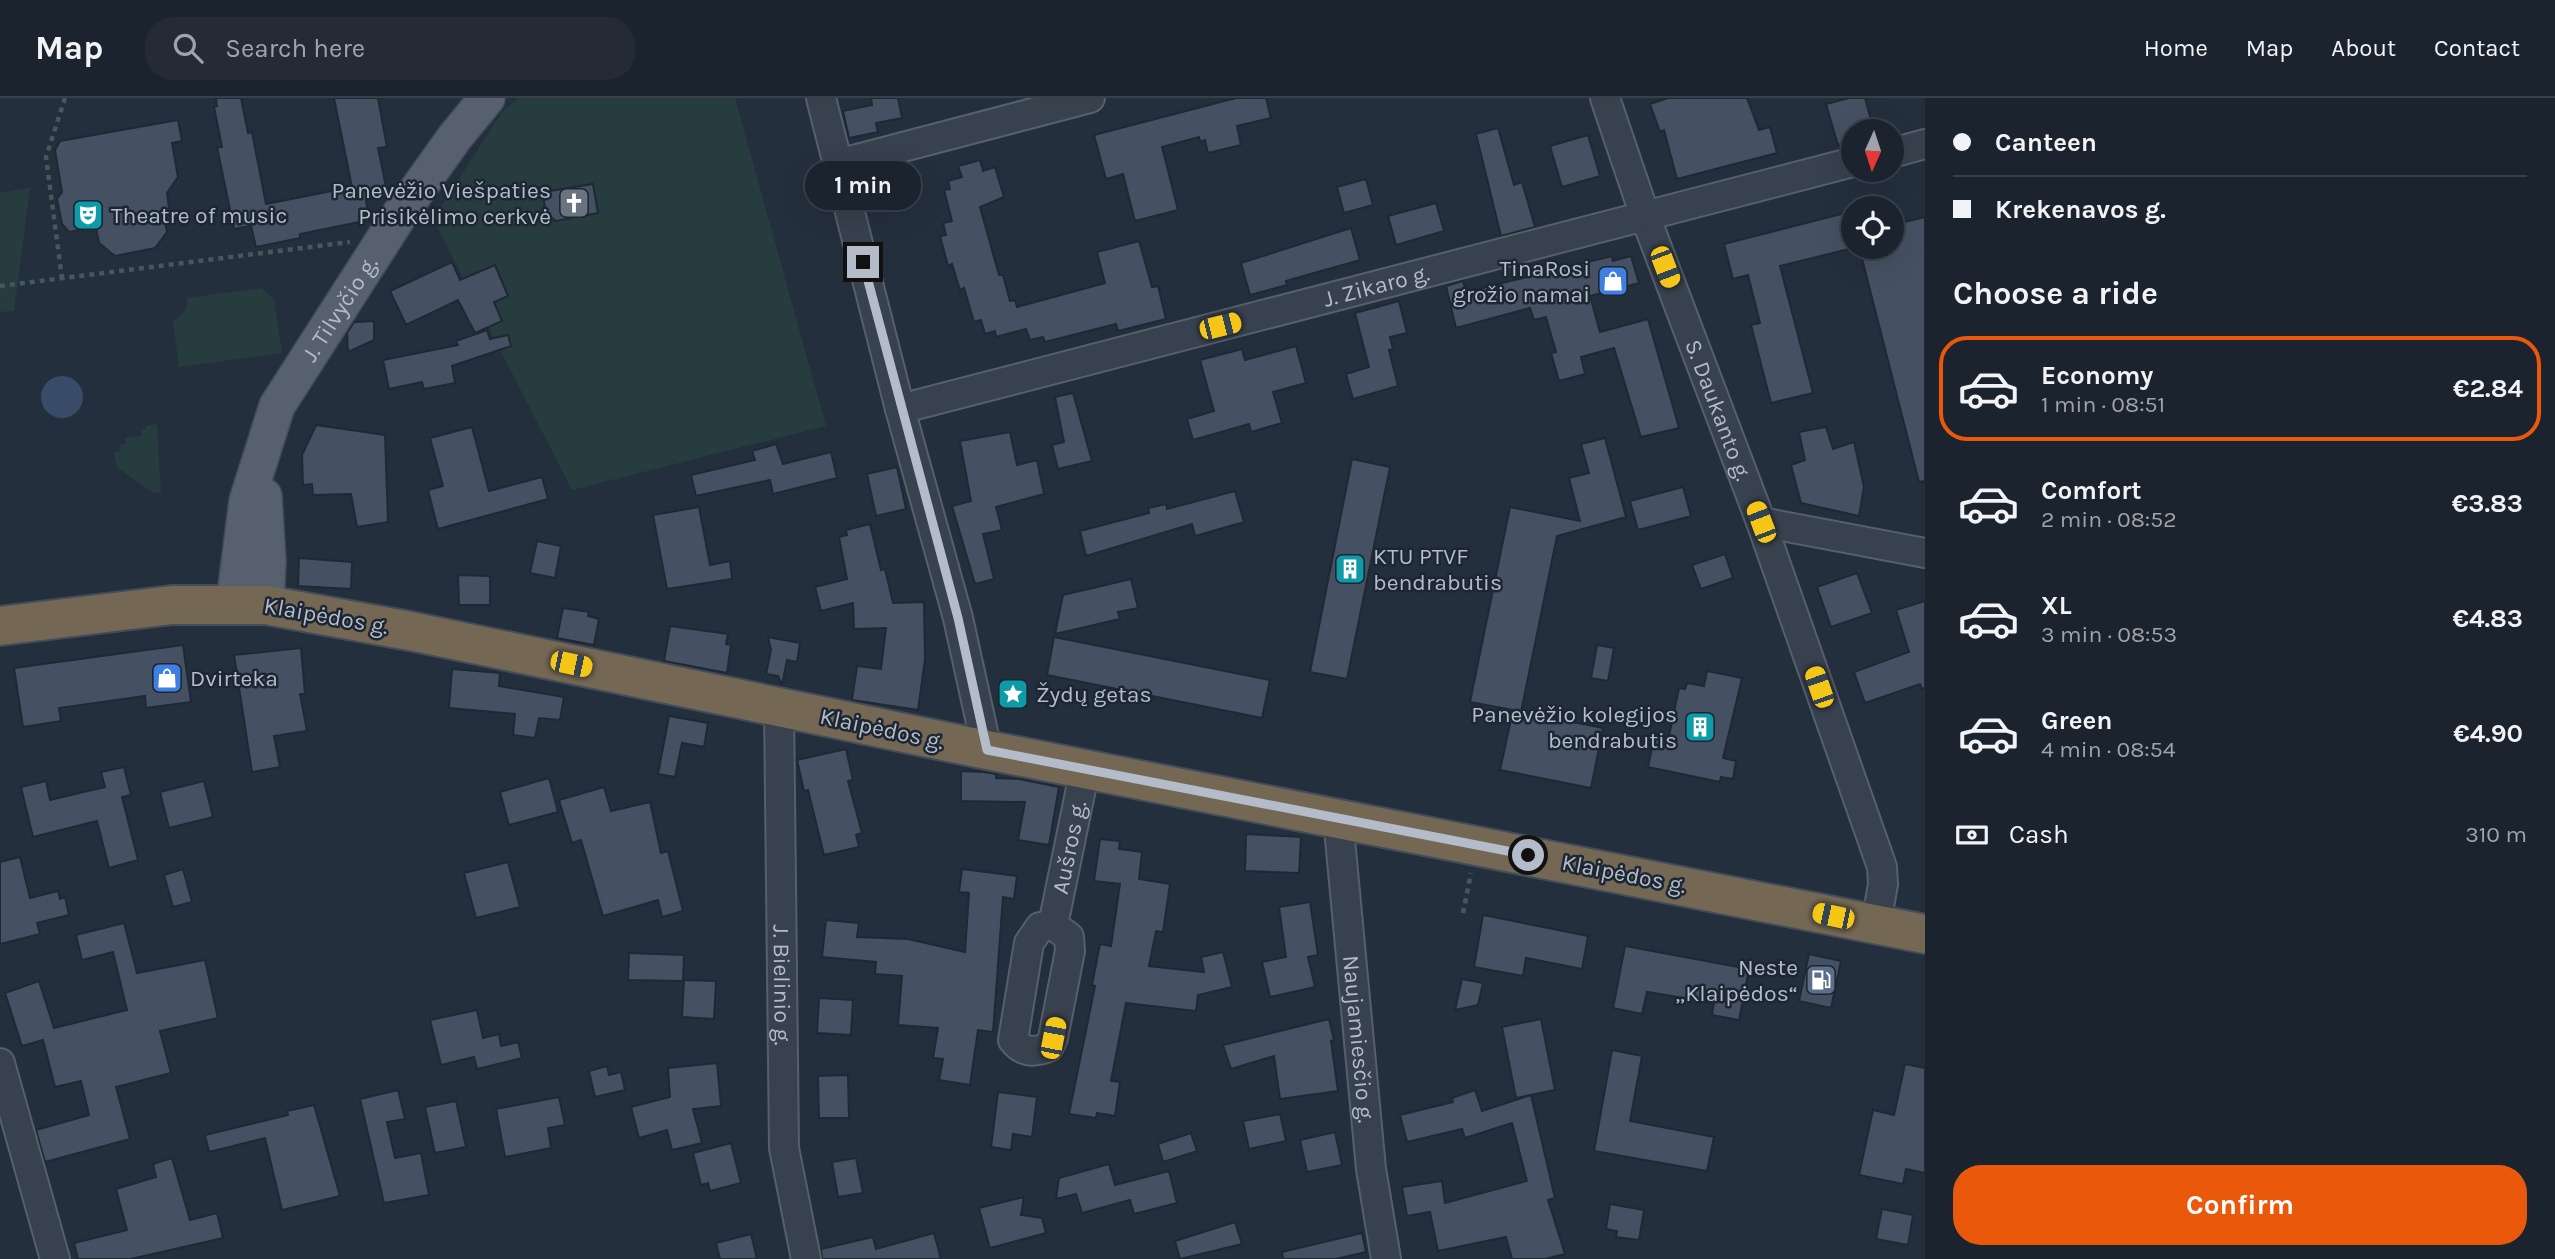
<!DOCTYPE html>
<html lang="en">
<head>
<meta charset="utf-8">
<style>
	body { margin:0; font-family:Karla,sans-serif; background:#242b36; color:#f1f3f6; height:100vh; display:flex; flex-direction:column; font-size:26px; white-space:nowrap }
	* { box-sizing:border-box; margin:0 }
	p { font-size:23px; color:#a0a4aa }
	.icon { flex:none; width:38px; height:38px; fill:none; stroke:currentColor; stroke-width:2; stroke-linecap:round; stroke-linejoin:round }
	.map { position:relative; flex:1; overflow:hidden }
	.side { display:flex; flex-direction:column; background:#1b232e; width:630px }
	.side>* { flex:none }
	.banner { display:grid; align-content:center; height:154px; padding:0 28px; background:#1b232e }
	.needle { width:46px; rotate:183deg }
	.tools { position:absolute; left:1841px; top:21px; display:grid; gap:14px }
	.tools a { display:grid; place-items:center; width:63px; height:63px; border-radius:50%; background:#1b232e; box-shadow:0 7px 28px #0002,0 0 0 2px #39404a; font-size:35px }
	.end { position:absolute; width:32px; height:32px; margin:-16px; border:9px solid #b4bcc9; background:#111; box-shadow:0 0 0 4px #111 }
	.from { border-radius:50% }
	.bubble { position:absolute; height:49px; border-radius:24px; background:#1b232e; box-shadow:0 7px 28px #0002,0 0 0 2px #39404a; font-size:23px; font-weight:700; line-height:49px; text-align:center }
	.car { position:absolute; width:21px; height:42px; margin:-21px -10px; border-radius:9px; box-shadow:0 0 5px 2px #0007; background:linear-gradient(#f5c518 24%,#345 0 40%,#f5c518 0 76%,#345 0 86%,#f5c518 0) }
	.banner b { display:flex; align-items:center; gap:24px; height:66px; font-size:26px }
	.banner b+b { border-top:2px solid #39404a }
	.banner i { width:18px; height:18px; background:#f1f3f6 }
	ul { padding:0; list-style:none }
	li { display:flex; align-items:center; gap:21px; height:105px; margin:0 14px 10px; padding:0 14px; border:4px solid transparent; border-radius:28px }
	li div { flex:1 }
	li b { display:block; font-size:26px }
	li em { font-style:normal; font-weight:700 }
	li.selected { border-color:#ea580c }
	li>.icon { width:63px; height:63px; stroke-width:1.5 }
	h2 { padding:0 28px; font-size:32px; line-height:84px }
	.pay { display:flex; align-items:center; gap:18px; height:77px; padding:0 28px; font-size:26px }
	.pay p { margin-inline-start:auto }
	.cta { display:flex; gap:14px; margin-top:auto; padding:14px 28px }
	.cta a { flex:1; height:80px; border-radius:28px; background:#ea580c; color:#fff; font-size:28px; font-weight:700; line-height:80px; text-align:center }
	header { display:flex; align-items:center; gap:42px; box-sizing:border-box; height:98px; padding:0 35px; background:#1b232e; border-bottom:2px solid #39404a }
	header strong { font-size:33px }
	nav { display:flex; gap:38px; margin-inline-start:auto; font-size:24px }
	.search { width:490px; height:63px; background:#242b36; display:flex; align-items:center; gap:18px; box-sizing:border-box; padding:0 24px; border-radius:28px; color:#a0a4aa; font-size:26px }
	main { display:flex; flex:1; min-height:0 }
	.map>svg:first-child { display:block }
	.green { fill:#263c3f }
	.water { fill:#394c67 }
	.building { fill:#455162; stroke:#1f2835; stroke-width:2 }
	.lines { fill:none; stroke-linecap:round; stroke-linejoin:round }
	.minor-casing { stroke:#565f6c; stroke-width:32 }
	.major-casing { stroke:#414a57; stroke-width:38 }
	.highway-casing { stroke:#434c59; stroke-width:42 }
	.path { stroke:#44595c; stroke-width:4.5; stroke-dasharray:5 5; stroke-linecap:butt }
	.minor { stroke:#38414e; stroke-width:28 }
	.major { stroke:#56606e; stroke-width:35 }
	.highway { stroke:#746855; stroke-width:38 }
	.route { stroke:#b4bcc9; stroke-width:9 }
	.labels { text-anchor:middle; dominant-baseline:central; stroke-width:5; stroke-linejoin:round; paint-order:stroke }
	.poi-label { font-size:23px; fill:#b4bcc9; stroke:#1d2633; text-anchor:end }
	.street-label { font-size:23px; fill:#b4bcc9; stroke:#1d2633 }
</style>
</head>
<body>
<header>
<strong>Map</strong>
<div class="search"><svg class="icon" aria-label="search" viewBox="0 0 24 24"><circle cx="10" cy="10" r="6"/><path d="M15 15l6 6"/></svg>Search here</div>
<nav><a>Home</a><a>Map</a><a>About</a><a>Contact</a></nav>
</header>
<main>
<div class="map">
<svg width="1925" height="1161" viewBox="0 0 1925 1161">
	<rect width="100%" height="100%" fill="#242f3e"/>
	<path class="green" d="M518,0H735L826,328L572,392L433,121L502,14Z
		M30,90L14,213L0,214V95Z
		M261,190L274,201L282,255L179,269L173,224L186,212L187,200Z
		M157,326L161,394L153,395L117,369L114,355L121,353L120,347L126,346L125,340L142,338L141,332L146,331V328Z"/>
	<path class="water" d="M41 299a21 21 0 1 1 42 0a21 21 0 1 1-42 0Z"/>
	<path class="building" d="M216,0H241L248,35L252,34L266,106L352,89L334,0H378L387,49L378,50L388,98L366,102L369,122L300,136V140L256,149L251,128L234,131L217,49H222L214,9L217,8Z
		M871,0H898L902,20L876,25L878,34L849,40L843,13L872,7Z
		M1236,0H1266L1271,20L1237,28L1241,47L1208,55L1205,42L1200,44L1199,39L1162,49L1178,112L1135,123L1123,76L1106,81L1094,37Z
		M1668,0H1747L1759,32L1770,29L1777,55L1677,81L1664,32L1660,34L1650,6Z
		M1849,0H1865L1874,33H1853V43L1838,47L1826,6Z
		M178,22L182,43L172,45L178,79L167,95L169,110L164,116L167,134L155,150L115,158L99,145L96,129L69,134L62,126L57,101L62,94L55,52L60,43Z
		M1498,30L1514,87L1522,84L1535,129L1501,138L1476,36Z
		M1588,37L1600,78L1562,89L1550,48Z
		M980,62L983,73L995,69L1004,99L980,109L999,177H1003L1010,203L1015,202L1017,209L1105,185L1097,154L1139,143L1152,189L1158,188L1166,221L1118,233L1116,226L1045,244L1043,239L1030,242L1026,231L996,239L995,233L985,236L981,222L974,224L964,190L960,192L952,166L948,168L940,138L946,137L943,125L952,123L944,92L950,91L948,83L962,79L958,68Z
		M1366,81L1373,107L1344,115L1337,89Z
		M593,86L598,115L556,123L546,116L544,103L550,93Z
		M1436,105L1444,133L1396,147L1388,118Z
		M1853,113V150L1780,168L1813,295L1771,305L1751,227L1760,225L1748,177L1733,181L1724,146Z
		M1925,119V383L1919,384L1859,149H1892V127Z
		M1351,130L1360,162L1286,183L1287,187L1250,197L1241,165Z
		M1612,158L1613,163L1631,158L1639,185L1590,198L1600,234L1648,221L1679,330L1641,339L1614,250L1581,259L1585,276L1559,283L1551,255L1556,254L1546,219L1534,222L1530,210L1456,230L1446,188L1463,183L1466,194Z
		M452,164L460,182L495,167L508,198L494,204L502,223L475,235L458,202L406,227L390,193Z
		M1399,203L1407,235L1390,239L1393,251L1389,252L1398,288L1353,301L1346,276L1369,269L1355,215Z
		M374,223V242L348,254L347,235L354,224Z
		M487,232L490,241L508,237L511,248L452,268L455,285L424,291L422,284L389,291L383,262L458,247L456,243Z
		M1296,248L1306,285L1273,294L1282,325L1251,334L1249,326L1193,342L1187,321L1214,313L1200,262L1242,251L1245,262Z
		M1073,295L1092,363L1058,371L1052,347L1064,344L1055,299Z
		M316,327L385,337L388,424L357,429L351,396L313,397L312,386L303,387L302,357Z
		M472,329L489,393L542,379L548,401L438,431L428,392L443,388L430,340Z
		M1826,329L1833,351L1854,344L1864,389L1859,418L1801,405L1791,367L1805,362L1799,334Z
		M1010,334L1017,367L1037,362L1044,396L996,409L1002,432L983,436L994,481L975,486L952,408L971,403L960,343Z
		M1605,340L1626,419L1557,438L1521,614L1603,630L1591,690L1500,672L1513,612L1470,604L1510,409L1580,423L1569,380L1589,375L1581,346Z
		M776,346L783,366L831,354L837,380L773,396L770,382L696,398L691,377L755,362L752,353Z
		M1352,361L1390,369L1347,581L1310,574Z
		M897,369L906,411L876,418L867,376Z
		M1683,389L1691,418L1638,432L1630,403Z
		M1235,393L1244,424L1195,438L1192,426L1086,458L1080,433L1149,415L1148,410L1166,406L1167,411Z
		M699,409L710,467L730,463L732,481L667,491L653,417Z
		M870,426L881,472L885,471L893,505L924,504L925,562L918,612L852,602L857,568L881,571L886,530L854,531L853,505L821,513L815,489L847,481L839,439L847,437L846,432Z
		M537,443L561,448L555,480L530,475Z
		M1725,456L1733,480L1701,491L1692,467Z
		M299,460L352,464L351,491L298,488Z
		M1857,475L1872,515L1831,529L1817,489Z
		M458,477L490,478V507H459Z
		M1131,481L1138,510L1118,514L1120,521L1055,536L1063,497Z
		M1925,503V590L1922,591L1920,586L1865,605L1854,574L1909,554L1896,512Z
		M563,510L589,514L588,518L599,521L594,547L557,540Z
		M670,528L728,536L726,546L731,547L727,575L664,563Z
		M768,539L800,545L797,564L787,562L782,587L778,578L766,576L771,552Z
		M1054,539L1270,582L1262,620L1047,577Z
		M183,547L191,604L146,610L145,598L59,610L61,623L23,629L14,570Z
		M1597,547L1614,550L1608,583L1591,580Z
		M301,550L305,596H300L307,633L274,638L280,669L252,674L234,557Z
		M452,571L500,575L499,588L564,599L560,622L539,620L535,640L513,637L515,616L449,610Z
		M1707,573L1742,580L1723,660L1736,663L1733,681L1721,679L1720,684L1648,669L1654,640L1668,643L1679,590L1685,591L1687,585L1704,588Z
		M669,618L708,625L704,649L682,645L675,679L658,676Z
		M846,651L853,682L848,683L862,735L856,737L859,749L824,757L808,692L804,693L797,662Z
		M124,669L131,697L122,699L138,762L109,770L97,723L33,739L21,689L46,683L50,702L105,689L101,674Z
		M961,673L984,674L996,676V680L1019,681L1059,689L1049,747L1018,742L1025,704L961,703Z
		M549,680L558,714L509,727L500,694Z
		M204,683L213,719L169,730L160,694Z
		M604,689L611,713L650,704L661,755L668,753L683,813L662,819L658,802L603,818L581,742L572,745L559,702Z
		M1246,736L1301,739L1299,775L1245,773Z
		M1100,741L1120,743L1119,751L1142,754L1139,781L1170,786L1163,834L1156,833L1149,868L1204,874L1201,859L1223,854L1232,889L1198,897L1196,913L1126,905L1111,983L1120,984L1115,1018L1097,1015L1096,1020L1069,1016L1095,888L1092,887L1100,846L1111,848L1120,786L1094,783Z
		M20,759L30,800L58,793L60,801L65,799L69,817L37,825L40,836L0,846V764Z
		M508,764L520,809L476,820L464,775Z
		M183,771L192,804L173,809L164,777Z
		M962,771L1017,778L1014,801L1003,799L993,934L978,932L970,987L939,982L943,961L933,960L938,930L898,927L902,878L875,876L876,864L822,859L826,822L859,825L857,839L908,841L965,854L969,795L959,794Z
		M1310,804L1318,857L1308,859L1315,889L1270,899L1262,864L1286,859L1279,809Z
		M1483,817L1588,838L1582,871L1526,860L1523,878L1474,869Z
		M124,825L137,875L205,862L218,920L160,933L171,975L116,989L130,1041L45,1064L36,1032L89,1017L81,983L55,989L43,942L22,948L5,895L39,883L54,930L127,912L113,854L82,862L76,837Z
		M1625,848L1749,871L1739,922L1712,917L1714,905L1647,894L1642,916L1613,910Z
		M629,855L684,857L683,883L628,882Z
		M1809,856L1841,863L1831,910L1799,903Z
		M1462,881L1483,885L1478,907L1455,912Z
		M684,882L716,883L714,921L682,919Z
		M819,900L853,902L851,937L817,935Z
		M477,912L483,940L499,936L501,948L518,944L522,960L477,971L474,959L441,967L430,922Z
		M1329,921L1334,942L1331,943L1338,993L1280,1001L1274,958L1231,971L1223,947Z
		M1541,921L1555,992L1516,1000L1502,929Z
		M1612,952L1642,958L1630,1023L1714,1039L1707,1073L1594,1053Z
		M717,965L721,1008L693,1011L702,1045L672,1052L667,1032L639,1040L631,1009L670,999L668,970Z
		M1905,966L1925,970V1075L1906,1071L1903,1086L1859,1077L1873,1012L1894,1017Z
		M607,968L609,977L621,974L625,992L595,999L589,973Z
		M848,977L849,1020H819L818,978Z
		M398,992L405,1021L387,1024L395,1060L421,1055L429,1097L384,1105L360,1001Z
		M1475,992L1482,1013L1531,997L1555,1100L1548,1102L1565,1156L1545,1161H1512L1506,1139L1438,1153L1430,1114L1407,1118L1402,1089L1442,1083L1445,1105L1527,1083L1512,1025L1465,1040L1462,1031L1407,1044L1400,1017L1453,1004L1452,1000Z
		M998,994L1037,999L1032,1039L1013,1036L1011,1052L991,1049Z
		M559,999L565,1027L548,1030L551,1050L505,1059L496,1011Z
		M456,1003L466,1049L435,1055L425,1009Z
		M314,1007L340,1098L282,1112L265,1040L209,1054L205,1037L288,1017L287,1013Z
		M1280,1016L1286,1043L1249,1051L1243,1023Z
		M1335,1034L1342,1067L1307,1074L1300,1042Z
		M1191,1035L1197,1053L1163,1064L1158,1046Z
		M731,1045L741,1085L710,1093L708,1085L701,1087L693,1055Z
		M172,1060L190,1122L217,1115L223,1140L131,1161H78L74,1145L127,1132L116,1091L156,1079L153,1066Z
		M856,1060L863,1095L838,1099L832,1064Z
		M1109,1066L1115,1087L1169,1073L1177,1105L1134,1116L1130,1102L1082,1115L1076,1096L1056,1101L1059,1080Z
		M1024,1099L1021,1117L1042,1120L1046,1135L990,1150L979,1110Z
		M1610,1106L1644,1112L1639,1142L1616,1139L1617,1133L1606,1131Z
		M1882,1111L1913,1117L1908,1147L1876,1141Z
		M1235,1124L1242,1146L1180,1161L1175,1143Z
		M934,1135L941,1161H822L821,1151L873,1139L876,1151Z
		M1362,1135L1366,1154L1336,1161H1283L1282,1154Z
		M751,1136L757,1161H720L716,1145Z"/>
	<g class="lines">
		<g class="minor-casing">
			<g id="minor">
				<path d="M821,0L900,311L958,520L987,652"/>
				<path id="s1" d="M1605,0L1645,118L1761,424L1882,769L1883,786L1876,826"/>
				<path d="M1892,55L1925,46"/>
				<path d="M838,66L1090,0"/>
				<path id="s2" d="M900,311L1853,64"/>
				<path d="M1761,424L1925,455"/>
				<path id="s3" d="M779,609L784,1050L806,1161"/>
				<path id="s4" d="M1338,720L1371,1071L1386,1161"/>
				<path id="s5" d="M1053,827L1069,839L1070,853L1053,940L1049,949C1034,955 1023,955 1013,942L1029,845L1040,829L1053,827L1085,671"/>
				<path d="M0,965L55,1161"/>
			</g>
		</g>
		<g class="major-casing">
			<g id="major">
				<path d="M264,398L268,463L266,507"/>
				<path id="s6" d="M234,505L247,403L277,308L400,116L455,39L487,0"/>
			</g>
		</g>
		<g class="highway-casing">
			<path id="highway" d="M0,528L172,507H266L410,533L987,652L1925,836"/>
		</g>
		<path class="path" d="M62,181L46,59L65,0
			M0,188L350,144
			M1463,815L1471,775"/>
		<use href="#minor" class="minor"/>
		<use href="#major" class="major"/>
		<use href="#highway" class="highway"/>
	</g>
	<g class="lines">
		<path class="route" d="M863,164L958,520L987,652L1528,757"/>
	</g>
	<defs>
		<g id="church-square" transform="scale(1.575)"><rect x="-9" y="-9" width="18" height="18" rx="4" fill="#6b7280" stroke="#1d2633"/><path d="M-1.2-6h2.4v3.5h3.3v2.4h-3.3V6h-2.4V-.1h-3.3v-2.4h3.3Z" fill="#fff"/></g>
		<g id="theatre-square" transform="scale(1.575)"><rect x="-9" y="-9" width="18" height="18" rx="4" fill="#0f9aa8" stroke="#1d2633"/><path d="M-5-5.5Q0-4 5-5.5V0Q5 5 0 6Q-5 5-5 0ZM-3.3-2.5H-1v1.5H-3.3ZM1-2.5H3.3v1.5H1ZM-2.8 1Q0 5.5 2.8 1Z" fill="#fff"/></g>
		<g id="shop-square" transform="scale(1.575)"><rect x="-9" y="-9" width="18" height="18" rx="4" fill="#3f7fe0" stroke="#1d2633"/><path d="M-5-2.5h2.3a2.7 3.5 0 0 1 5.4 0H5L5.5 6h-11ZM-1.5-2.5h3a1.5 2.3 0 0 0-3 0Z" fill="#fff"/></g>
		<g id="building-square" transform="scale(1.575)"><rect x="-9" y="-9" width="18" height="18" rx="4" fill="#0f9aa8" stroke="#1d2633"/><path d="M-4-6H4V6H1V3H-1V6H-4ZM-2.5-4.3h1.7v1.8h-1.7ZM.8-4.3h1.7v1.8H.8ZM-2.5-1h1.7V.8h-1.7ZM.8-1h1.7V.8H.8Z" fill="#fff"/></g>
		<g id="sight-square" transform="scale(1.575)"><rect x="-9" y="-9" width="18" height="18" rx="4" fill="#0f9aa8" stroke="#1d2633"/><path d="M0-6L1.8-2.2L6-1.7L2.9 1.2L3.7 5.4L0 3.3L-3.7 5.4L-2.9 1.2L-6-1.7L-1.8-2.2Z" fill="#fff"/></g>
		<g id="fuel-square" transform="scale(1.575)"><rect x="-9" y="-9" width="18" height="18" rx="4" fill="#5c6f8a" stroke="#1d2633"/><path d="M-5.5-6h7V0h2V4h1.3V-2.5L3-4.5l.8-.8L6-3V5H2.5V1h-1V6h-7ZM-4.2-4.7v3.2H.2V-4.7Z" fill="#fff"/></g>
	</defs>
	<g fill-rule="evenodd">
		<use href="#church-square" x="574" y="105"/>
		<use href="#theatre-square" x="88" y="117"/>
		<use href="#shop-square" x="1613" y="183"/>
		<use href="#building-square" x="1350" y="471"/>
		<use href="#shop-square" x="167" y="580"/>
		<use href="#sight-square" x="1013" y="596"/>
		<use href="#building-square" x="1700" y="629"/>
		<use href="#fuel-square" x="1821" y="882"/>
	</g>
	<g class="labels">
		<g class="poi-label">
			<text x="551" y="92">Panevėžio Viešpaties<tspan x="551" dy="26">Prisikėlimo cerkvė</tspan></text>
			<text x="111" y="117" text-anchor="start">Theatre of music</text>
			<text x="1590" y="170">TinaRosi<tspan x="1590" dy="26">grožio namai</tspan></text>
			<text x="1373" y="458" text-anchor="start">KTU PTVF<tspan x="1373" dy="26">bendrabutis</tspan></text>
			<text x="190" y="580" text-anchor="start">Dvirteka</text>
			<text x="1036" y="596" text-anchor="start">Žydų getas</text>
			<text x="1677" y="616">Panevėžio kolegijos<tspan x="1677" dy="26">bendrabutis</tspan></text>
			<text x="1798" y="869">Neste<tspan x="1798" dy="26">„Klaipėdos“</tspan></text>
		</g>
		<g class="street-label">
			<text stroke="none"><textPath href="#s2" startOffset="492">J. Zikaro g.</textPath></text>
			<text stroke="none"><textPath href="#s6" startOffset="318">J. Tilvyčio g.</textPath></text>
			<text stroke="none"><textPath href="#s1" startOffset="332">S. Daukanto g.</textPath></text>
			<text transform="translate(326 518) rotate(10)">Klaipėdos g.</text>
			<text transform="translate(882 631) rotate(12)">Klaipėdos g.</text>
			<text stroke="none"><textPath href="#s5" startOffset="383">Aušros g.</textPath></text>
			<text transform="translate(1624 776) rotate(11)">Klaipėdos g.</text>
			<text stroke="none"><textPath href="#s3" startOffset="278">J. Bielinio g.</textPath></text>
			<text stroke="none"><textPath href="#s4" startOffset="222">Naujamiesčio g.</textPath></text>
		</g>
	</g>
</svg>
<div class="tools">
<a><svg class="needle" viewBox="-14 -14 28 28"><path d="M0-13l5 13h-10z" fill="#e53935"/><path d="M0 13l5-13h-10z" fill="#a0a4aa"/></svg></a>
<a><svg class="icon" aria-label="locate" viewBox="0 0 24 24"><circle cx="12" cy="12" r="6"/><path d="M12 2v4M12 18v4M2 12h4M18 12h4"/></svg></a>
</div>
<i class="end from" style="left:1528px;top:757px"></i>
<i class="end" style="left:863px;top:164px"></i>
<div class="bubble" style="left:805px;top:63px;width:116px">1 min</div>
<i class="car" style="left:1665px;top:169px;rotate:159deg"></i>
<i class="car" style="left:1220px;top:228px;rotate:76deg"></i>
<i class="car" style="left:1761px;top:424px;rotate:339deg"></i>
<i class="car" style="left:571px;top:566px;rotate:102deg"></i>
<i class="car" style="left:1819px;top:589px;rotate:341deg"></i>
<i class="car" style="left:1833px;top:818px;rotate:282deg"></i>
<i class="car" style="left:1053px;top:940px;rotate:11deg"></i>
</div>
<section class="side">
<div class="banner">
<b><i class="from"></i>Canteen</b>
<b><i></i>Krekenavos g.</b>
</div>
<h2>Choose a ride</h2>
<ul>
<li class="selected"><svg class="icon" aria-label="car" viewBox="0 0 24 24"><path d="M5 17H2v-5l4-1 3-4h7l3 4 3 1v5h-3M9 17h6M6 11h13"/><circle cx="7" cy="17" r="2"/><circle cx="17" cy="17" r="2"/></svg><div><b>Economy</b><p>1 min · 08:51</p></div><em>€2.84</em></li>
<li><svg class="icon" aria-label="car" viewBox="0 0 24 24"><path d="M5 17H2v-5l4-1 3-4h7l3 4 3 1v5h-3M9 17h6M6 11h13"/><circle cx="7" cy="17" r="2"/><circle cx="17" cy="17" r="2"/></svg><div><b>Comfort</b><p>2 min · 08:52</p></div><em>€3.83</em></li>
<li><svg class="icon" aria-label="car" viewBox="0 0 24 24"><path d="M5 17H2v-5l4-1 3-4h7l3 4 3 1v5h-3M9 17h6M6 11h13"/><circle cx="7" cy="17" r="2"/><circle cx="17" cy="17" r="2"/></svg><div><b>XL</b><p>3 min · 08:53</p></div><em>€4.83</em></li>
<li><svg class="icon" aria-label="car" viewBox="0 0 24 24"><path d="M5 17H2v-5l4-1 3-4h7l3 4 3 1v5h-3M9 17h6M6 11h13"/><circle cx="7" cy="17" r="2"/><circle cx="17" cy="17" r="2"/></svg><div><b>Green</b><p>4 min · 08:54</p></div><em>€4.90</em></li>
</ul>
<div class="pay"><svg class="icon" aria-label="cash" viewBox="0 0 24 24"><path d="M3 7h18v10H3z"/><circle cx="12" cy="12" r="2"/></svg>Cash<p>310 m</p></div>
<div class="cta"><a>Confirm</a></div>
</section>
</main>
</body>
</html>
